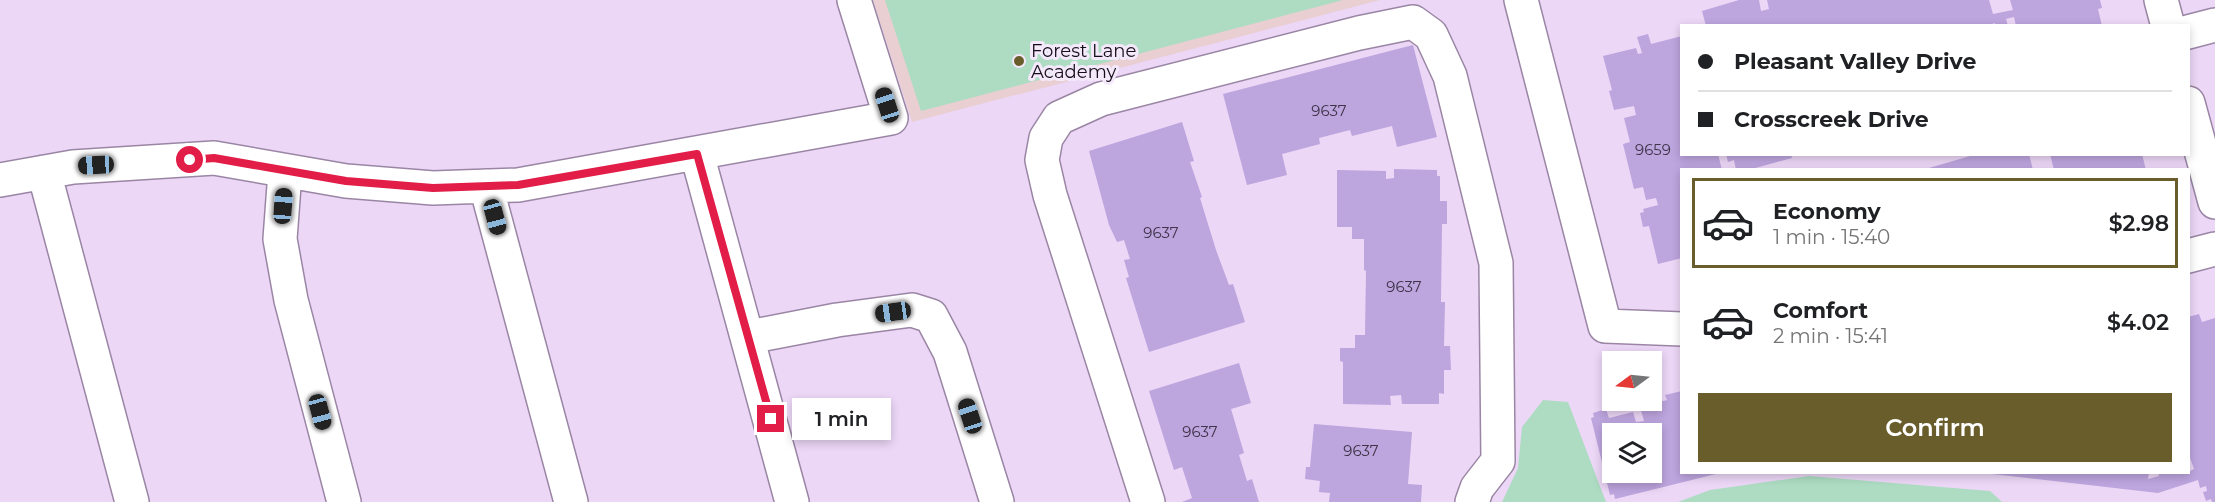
<!DOCTYPE html>
<html lang="en">
<head>
<meta charset="utf-8">
<style>
	body { margin:0; font-family:Montserrat,sans-serif; background:#f6f6f6; color:#202124; height:100vh; display:flex; flex-direction:column; font-size:22px; white-space:nowrap }
	* { box-sizing:border-box; margin:0 }
	p { font-size:20px; color:#757577 }
	.icon { flex:none; width:33px; height:33px; fill:none; stroke:currentColor; stroke-width:2; stroke-linecap:round; stroke-linejoin:round }
	.map { position:relative; flex:1; overflow:hidden }
	.sheet { position:absolute; left:1680px; top:168px; width:510px; height:306px; display:flex; flex-direction:column; background:#fff; border-radius:0px; box-shadow:0 3px 9px #0003 }
	.sheet>* { flex:none }
	.banner { position:absolute; left:1680px; top:24px; width:510px; height:132px; border-radius:0px; box-shadow:0 3px 9px #0003; display:grid; align-content:center; height:132px; padding:0 18px; background:#fff }
	.needle { width:39px; rotate:255deg }
	.tools { position:absolute; left:1602px; top:351px; display:grid; gap:12px }
	.tools a { display:grid; place-items:center; width:60px; height:60px; border-radius:0px; background:#fff; box-shadow:0 3px 9px #0003; font-size:30px }
	.end { position:absolute; width:27px; height:27px; margin:-14px; border:8px solid #e11d48; background:#fff; box-shadow:0 0 0 3px #fff }
	.from { border-radius:50% }
	.bubble { position:absolute; height:42px; border-radius:0px; background:#fff; box-shadow:0 3px 9px #0003; font-size:20px; font-weight:600; line-height:42px; text-align:center }
	.car { position:absolute; width:18px; height:36px; margin:-18px -9px; border-radius:8px; box-shadow:0 0 4px 2px #0007; background:linear-gradient(#222 24%,#8ab4d8 0 40%,#222 0 76%,#8ab4d8 0 86%,#222 0) }
	.banner b { display:flex; align-items:center; gap:21px; height:57px; font-size:22px }
	.banner b+b { border-top:2px solid #e0e0e0 }
	.banner i { width:15px; height:15px; background:#202124 }
	ul { padding:10px 0 0; list-style:none }
	li { display:flex; align-items:center; gap:18px; height:90px; margin:0 12px 9px; padding:0 6px; border:3px solid transparent; border-radius:0px }
	li div { flex:1 }
	li b { display:block; font-size:22px }
	li em { font-style:normal; font-weight:600 }
	li.on { border-color:#695e2b }
	li>.icon { width:54px; height:54px; stroke-width:1.5 }
	.action { display:flex; gap:12px; margin-top:auto; padding:12px 18px }
	.action a { flex:1; height:69px; border-radius:0px; background:#695e2b; color:#fff; font-size:24px; font-weight:600; line-height:69px; text-align:center }
	.map>svg:first-child { display:block }
	.education { fill:#e9ced2 }
	.green { fill:#addcc2 }
	.building { fill:#bda5de; fill-rule:evenodd }
	.lines { fill:none; stroke-linecap:round; stroke-linejoin:round }
	.minor-casing { stroke:#9a86a4; stroke-width:36 }
	.minor { stroke:#fff; stroke-width:33 }
	.route { stroke:#e11d48; stroke-width:8 }
	.poi-dot { fill:#695e2b; stroke:#f4e8fb; stroke-width:2 }
	.labels { text-anchor:middle; dominant-baseline:central; stroke-width:6; stroke-linejoin:round; paint-order:stroke }
	.number-label { font-size:15px; fill:#3f344a }
	.poi-label { font-size:18px; fill:#150e18; stroke:#f4e8fb; text-anchor:start }
</style>
</head>
<body>
<div class="map">
<svg width="2215" height="502" viewBox="0 0 2215 502">
	<rect width="100%" height="100%" fill="#ecd7f6"/>
	<path class="education" d="M873,0H1380L912,122Z"/>
	<path class="green" d="M885,0H1343L921,111Z
		M1543,400L1568,402L1606,502H1502L1518,468L1522,427Z
		M1809,476L1990,491L2002,502H1678L1710,490Z"/>
	<path class="building" d="M1739,0H1759L1761,11L1769,9L1767,0H1989L1993,14L2013,10L2010,0H2100L2102,8L2098,9L2102,26H2016L2014,17L2006,19L2008,26H1995V23L1986,26H1706L1702,11Z
		M1648,34L1651,44L1682,36V154H1718L1722,170H1682V258L1658,264L1649,226L1643,227L1640,213L1644,212L1643,209L1658,205L1656,198L1646,200L1643,187L1634,189L1623,144L1630,142L1624,118L1636,115L1634,106L1614,110L1609,91L1612,90L1603,56L1636,48L1638,54L1642,53L1637,37Z
		M1413,45L1437,137L1397,147L1392,126L1352,136L1350,130L1319,138L1320,144L1282,154L1287,175L1247,185L1223,94Z
		M1182,122L1194,161L1190,162L1202,197L1200,198L1216,250L1229,285L1233,284L1245,322L1149,352L1126,278L1129,277L1124,260L1130,259L1124,240L1117,242L1109,225L1089,151Z
		M1726,154H1791L1792,158L1748,170H1736L1734,160L1728,162Z
		M1977,154H2029L2033,170H1922Z
		M2050,154H2142L2146,170H2054Z
		M1394,169L1437,170V176H1440V201H1447V224H1442L1441,302H1445L1444,346H1450L1451,370H1444V394L1439,393V404H1402L1401,395L1390,396L1391,405L1343,404V362L1340,361V348H1355V335H1365L1366,271L1364,270V239H1352V227H1337V170L1386,171V179L1394,178Z
		M2199,314L2202,322L2215,318V502H2212L2211,499L2206,501L2203,492L2207,491L2206,486L2200,488L2198,480L2158,493L1992,474L2149,472L2148,479L2159,476L2158,472H2188L2194,469L2188,452V317Z
		M1239,363L1251,403L1231,409L1244,453L1239,455L1247,481L1252,479L1259,502H1182L1192,498L1182,467L1174,470L1149,391Z
		M1682,391V472L1720,473L1615,499L1614,494L1610,495L1591,418L1594,417L1593,413L1606,409L1609,418L1633,412L1636,422L1644,421L1640,407L1667,400L1665,395ZM1612,434H1652V472H1612Z
		M1314,424L1412,432L1408,484L1422,485L1421,502H1329L1330,493L1319,492L1320,481L1305,479L1306,467H1310Z"/>
	<g class="lines">
		<g class="minor-casing">
			<path id="minor" d="M1521,0L1605,326L1682,329
				M2161,0L2168,26
				M2188,32L2215,25
				M2188,103L2215,202
				M697,154L792,502
				M44,172L132,502
				M285,172L280,239L291,300L344,502
				M0,180L73,167L214,158L346,181L433,188L518,185L891,118L854,0
				M486,186L571,502
				M2188,256L2215,249
				M749,337L837,320L912,310L931,316L950,352L997,502
				M1148,502L1050,195L1042,160L1046,138L1059,118L1101,99L1359,33L1413,22L1431,35L1450,76L1496,263L1498,461L1477,488L1472,502"/>
		</g>
		<use href="#minor" class="minor"/>
	</g>
	<g class="lines">
		<path class="route" d="M190,160L214,158L346,181L433,188L518,185L697,154L771,419"/>
	</g>
	<circle class="poi-dot" cx="1019" cy="61" r="6"/>
	<g class="labels">
		<g class="number-label">
			<text x="1329" y="110">9637</text>
			<text x="1653" y="149">9659</text>
			<text x="1161" y="232">9637</text>
			<text x="1404" y="286">9637</text>
			<text x="1200" y="431">9637</text>
			<text x="1361" y="450">9637</text>
		</g>
		<g class="poi-label">
			<text x="1031" y="51">Forest Lane<tspan x="1031" dy="21">Academy</tspan></text>
		</g>
	</g>
</svg>
<div class="tools">
<a><svg class="needle" viewBox="-14 -14 28 28"><path d="M0-13l5 13h-10z" fill="#e53935"/><path d="M0 13l5-13h-10z" fill="#757577"/></svg></a>
<a><svg class="icon" aria-label="layers" viewBox="0 0 24 24"><path d="M12 4l9 5-9 5-9-5zM3 14l9 5 9-5"/></svg></a>
</div>
<i class="end from" style="left:190px;top:160px"></i>
<i class="end" style="left:771px;top:419px"></i>
<div class="bubble" style="left:792px;top:398px;width:99px">1 min</div>
<i class="car" style="left:887px;top:105px;rotate:342deg"></i>
<i class="car" style="left:96px;top:165px;rotate:267deg"></i>
<i class="car" style="left:283px;top:206px;rotate:4deg"></i>
<i class="car" style="left:495px;top:217px;rotate:165deg"></i>
<i class="car" style="left:893px;top:312px;rotate:262deg"></i>
<i class="car" style="left:320px;top:412px;rotate:165deg"></i>
<i class="car" style="left:970px;top:416px;rotate:342deg"></i>
<div class="banner">
<b><i class="from"></i>Pleasant Valley Drive</b>
<b><i></i>Crosscreek Drive</b>
</div>
<section class="sheet">
<ul>
<li class="on"><svg class="icon" aria-label="car" viewBox="0 0 24 24"><path d="M5 17H2v-5l4-1 3-4h7l3 4 3 1v5h-3M9 17h6M6 11h13"/><circle cx="7" cy="17" r="2"/><circle cx="17" cy="17" r="2"/></svg><div><b>Economy</b><p>1 min · 15:40</p></div><em>$2.98</em></li>
<li><svg class="icon" aria-label="car" viewBox="0 0 24 24"><path d="M5 17H2v-5l4-1 3-4h7l3 4 3 1v5h-3M9 17h6M6 11h13"/><circle cx="7" cy="17" r="2"/><circle cx="17" cy="17" r="2"/></svg><div><b>Comfort</b><p>2 min · 15:41</p></div><em>$4.02</em></li>
</ul>
<div class="action"><a>Confirm</a></div>
</section>
</div>
</body>
</html>
